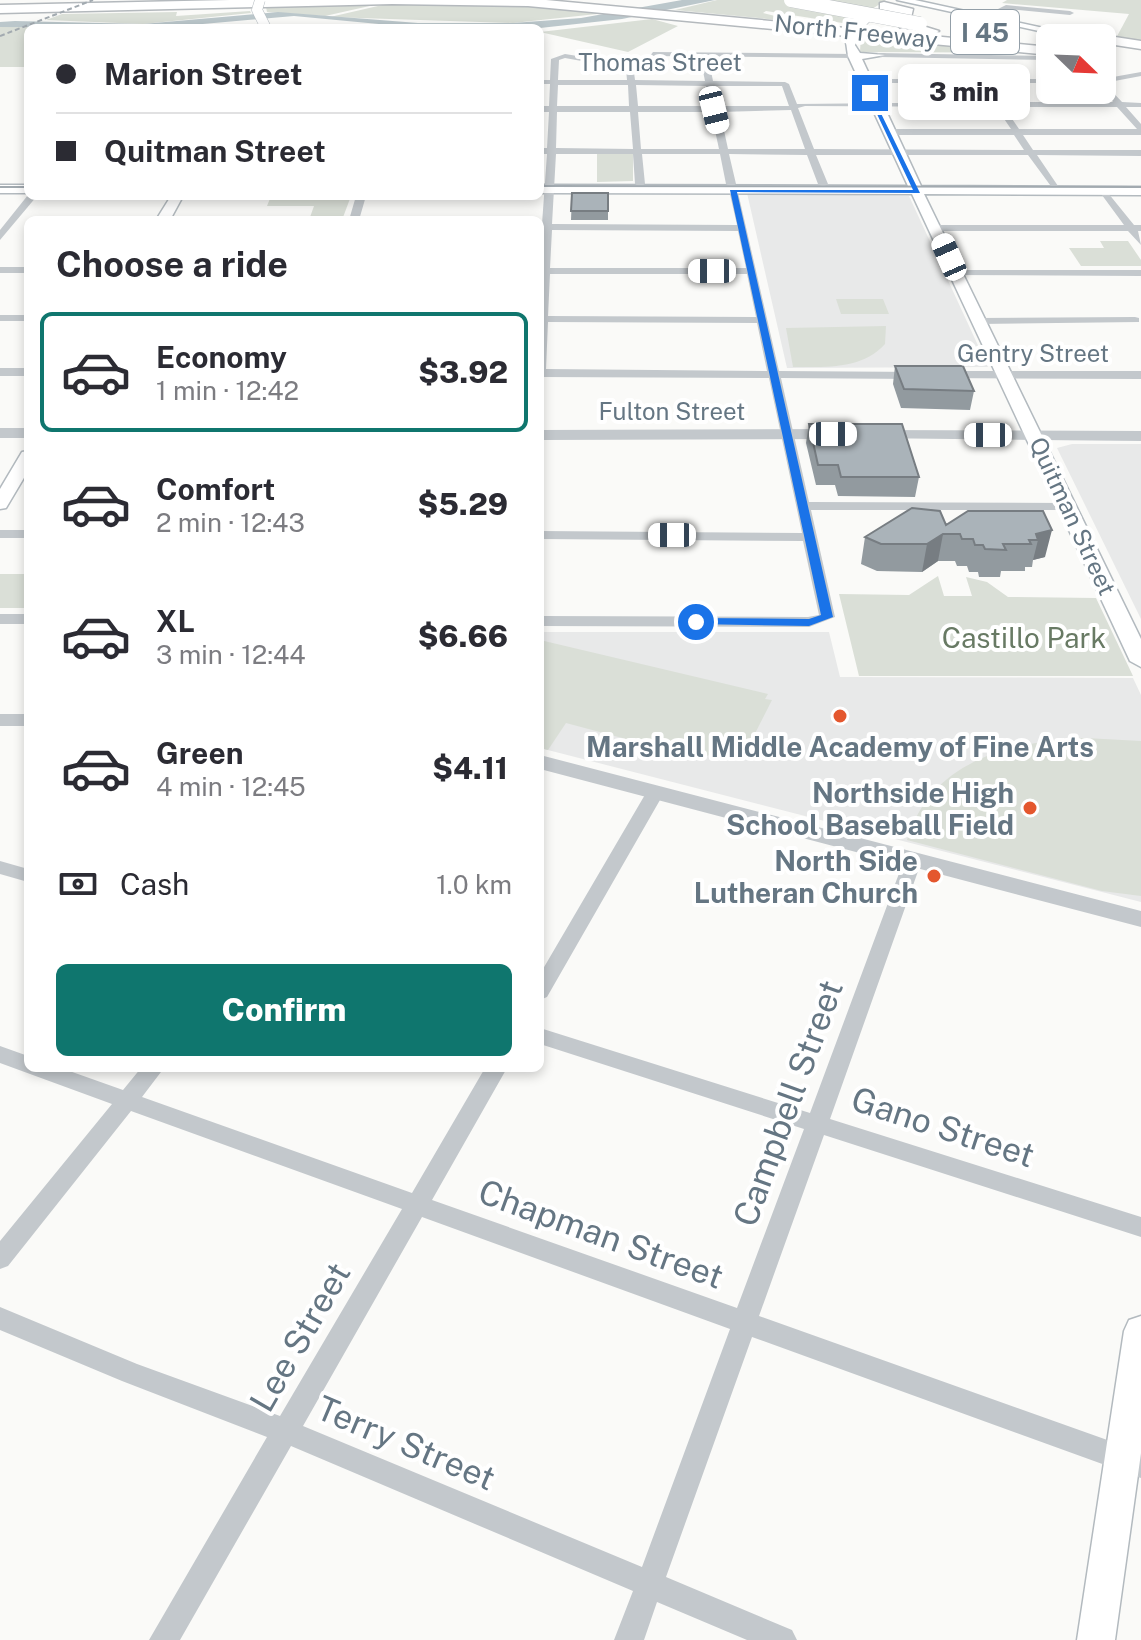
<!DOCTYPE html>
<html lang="en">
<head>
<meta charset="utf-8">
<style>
	body { margin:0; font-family:"Public Sans",sans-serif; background:#f2f2f3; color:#2b2b33; height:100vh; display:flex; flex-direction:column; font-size:30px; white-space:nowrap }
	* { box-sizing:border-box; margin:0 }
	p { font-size:26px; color:#7c7c81 }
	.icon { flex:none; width:44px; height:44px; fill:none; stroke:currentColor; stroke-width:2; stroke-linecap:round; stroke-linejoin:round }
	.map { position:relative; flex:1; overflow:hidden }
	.panel { position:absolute; left:24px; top:216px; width:520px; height:856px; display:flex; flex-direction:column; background:#fff; border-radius:12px; box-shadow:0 4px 12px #0003 }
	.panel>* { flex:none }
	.guide { position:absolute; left:24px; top:24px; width:520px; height:176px; border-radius:12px; box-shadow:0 4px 12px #0003; display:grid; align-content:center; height:176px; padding:0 32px; background:#fff }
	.needle { width:52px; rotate:113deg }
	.fabs { position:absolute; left:1036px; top:24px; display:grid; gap:16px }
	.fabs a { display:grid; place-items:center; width:80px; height:80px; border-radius:12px; background:#fff; box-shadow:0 4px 12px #0003; font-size:40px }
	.end { position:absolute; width:36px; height:36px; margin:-18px; border:10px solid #1a73e8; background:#fff; box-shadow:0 0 0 4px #fff }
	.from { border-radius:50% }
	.bubble { position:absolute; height:56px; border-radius:12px; background:#fff; box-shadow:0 4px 12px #0003; font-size:26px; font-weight:800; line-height:56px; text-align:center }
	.car { position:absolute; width:24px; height:48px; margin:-24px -12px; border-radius:10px; box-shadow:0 0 6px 2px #0007; background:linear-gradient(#fff 24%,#345 0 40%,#fff 0 76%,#345 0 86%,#fff 0) }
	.guide b { display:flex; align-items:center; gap:28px; height:76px; font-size:30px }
	.guide b+b { border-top:2px solid #e1e1e2 }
	.guide i { width:20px; height:20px; background:#2b2b33 }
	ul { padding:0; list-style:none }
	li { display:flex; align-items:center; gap:24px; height:120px; margin:0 16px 12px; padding:0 16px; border:4px solid transparent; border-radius:12px }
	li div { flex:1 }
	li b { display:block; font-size:30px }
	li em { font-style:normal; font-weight:800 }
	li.active { border-color:#0f766e }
	li>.icon { width:72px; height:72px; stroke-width:1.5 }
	h2 { padding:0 32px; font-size:36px; line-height:96px }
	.pay { display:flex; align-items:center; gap:20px; height:88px; padding:0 32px; font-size:30px }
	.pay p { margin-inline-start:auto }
	.cta { display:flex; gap:16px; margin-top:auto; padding:16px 32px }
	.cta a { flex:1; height:92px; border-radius:12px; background:#0f766e; color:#fff; font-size:32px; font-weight:800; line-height:92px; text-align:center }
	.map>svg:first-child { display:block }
	.built { fill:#e8e9e9 }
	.green { fill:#dadfd7 }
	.water { fill:#bbc7cb }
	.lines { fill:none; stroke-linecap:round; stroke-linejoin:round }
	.secondary-casing { stroke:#b3babf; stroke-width:3 }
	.motorway-casing { stroke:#b4b9bd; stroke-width:3 }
	.minor { fill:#c3c8cc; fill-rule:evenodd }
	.tertiary { fill:#c3c8cc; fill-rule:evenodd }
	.secondary { fill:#fff; fill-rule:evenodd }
	.motorway { fill:#fff; fill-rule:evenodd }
	.tram { stroke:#a2aab0; stroke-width:2 }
	.rail { stroke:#a2aab0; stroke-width:2; stroke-dasharray:5 3; stroke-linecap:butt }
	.secondary-bridge-casing { stroke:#b3babf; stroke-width:11; stroke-linecap:butt }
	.motorway-bridge-casing { stroke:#b4b9bd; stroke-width:15; stroke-linecap:butt }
	.secondary-bridge { stroke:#fff; stroke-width:10 }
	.motorway-bridge { stroke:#fff; stroke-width:14 }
	.wall { fill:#929a9f }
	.shaded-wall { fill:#777d82 }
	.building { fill:#aab3b9; stroke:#777d82; stroke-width:2 }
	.route { fill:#1a73e8 }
	.poi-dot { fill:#e4572e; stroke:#fff; stroke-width:3 }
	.labels { text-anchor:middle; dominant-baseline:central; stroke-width:8; stroke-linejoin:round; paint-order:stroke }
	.far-street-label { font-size:24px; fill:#657683; stroke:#fff }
	.shield { fill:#fff; stroke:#939fa8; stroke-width:2 }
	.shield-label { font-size:26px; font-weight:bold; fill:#657683 }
	.park-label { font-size:28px; fill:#687a64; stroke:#fff }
	.poi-label { font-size:28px; font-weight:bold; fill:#657683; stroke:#fff; text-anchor:end }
	.near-street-label { font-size:34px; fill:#657683; stroke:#fff }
</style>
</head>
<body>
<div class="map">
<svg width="1141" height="1640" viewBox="0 0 1141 1640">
	<rect width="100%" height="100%" fill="#fafaf8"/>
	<path class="built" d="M747,193L909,196L988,367L787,368Z
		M1072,444H1141V619L1057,448Z
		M540,632H829L840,677L1133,678L1141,695V902L540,748Z"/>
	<path class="green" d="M717,0H886L849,24L766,11L763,13L799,22L675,10Z
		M1007,0H1141V43L1115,40L1129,14L1002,3Z
		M383,3L325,16L267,12L266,7Z
		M391,3L522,4L625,11L513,23L330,17Z
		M250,11L251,13L143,24L46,20L62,14L177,12L176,16Z
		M652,19L678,26L628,52L540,32Z
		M67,26L109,28H28V67H0V27Z
		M861,35L1042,53L866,52H860Z
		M597,154H633V181L597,182Z
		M271,196H351L342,220H309L314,206H267Z
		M1100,241H1128L1141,260V266H1081L1069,248H1104Z
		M836,299H883L889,314H841Z
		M886,326L885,344C862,370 824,367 793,367L786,328Z
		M0,574H28V608H0Z
		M938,576L944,596H972L966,577L987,582L1008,597L1096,598L1133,676H859L839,594L909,595Z
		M540,640L768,694L765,699L772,700L741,761L711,754L701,759L566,723L548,750L540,748Z
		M1085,738L1141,741V896L1102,891L907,840C932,760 1009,742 1085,738Z"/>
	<path class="water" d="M682,0H715L622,19L540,28H421L294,16L158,28L0,27V22L15,21L143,24L278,12L418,23H513L581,18Z"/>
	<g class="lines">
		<g class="secondary-casing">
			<path id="secondary" d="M897,0H915L1062,32L1057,35Z
				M851,39L860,53L885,55L862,59L921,186L1141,187V195L924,194L1141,639V667L1130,661L912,194L540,193V185L908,186L848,56L846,42Z
				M0,185H28V193H0Z
				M171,196H183L170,220H156Z
				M28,451V471L6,508L0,509V489L22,452Z
				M1141,1316V1453L1115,1640H1077L1124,1331L1129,1320Z"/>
		</g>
		<g class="motorway-casing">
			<path id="motorway" d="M230,0H546L1050,47V55L528,6L392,4L0,13V5Z
				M884,2L913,9L910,22L939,31L932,35L900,28L896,20L901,14L880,9V3Z
				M1057,28L1141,41V49L1102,43V38L1052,35L1050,32Z"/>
		</g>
		<path class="minor" d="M1006,5L1070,11L1074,13L1070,15L1007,9L987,20L980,18Z
			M653,52L853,54L857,56L853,58L650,56Z
			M877,53L1050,56V60L880,57Z
			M565,54L633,65L635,80L705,81L703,71L707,69L711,71L713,81L785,82L789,84L797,104L993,102L990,98L994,96L1001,102H1113L1102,90V79L1141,72V76L1104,83L1122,102L1141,103V107H1126L1141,124V135H1023L1033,150H1141V156L1037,155L1058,186L1053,189L1028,155H816L828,184L823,187L818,184L807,155L729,154L736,184L731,187L726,184L720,154H642L645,184L640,187L635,184L633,154H556L552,224L737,225L729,190L737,188L779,371L921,372L923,375L917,379L781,378L809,502L1067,503L1074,507L1072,510H811L835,617L809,627L540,626V616L808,617L819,615L803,541L540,539V531L802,533L769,378L540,377V224H542L547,154H540V148H547L549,112H540V106H549L550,84H540V80H550L551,59ZM565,58L626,69L627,80H558L559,60ZM558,85H628L629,106H557ZM636,85L706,86L710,106H638ZM714,86H782L789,106H719ZM805,106L996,107L1011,129H888L884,132L888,135H1014L1024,150L814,149L798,108ZM1004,107H1117L1137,129H1019ZM791,110L805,149H728L720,112ZM557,112H630L633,149L556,148ZM638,112H711L719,149H641ZM552,230L738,231L746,268H550ZM550,274H747L756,317L548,316ZM548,322L757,323L767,371L546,369Z
			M861,79H1050V83H864Z
			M1104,188L1134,225H1141V231H1138L1141,245L1128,231H936L931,228L936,225H1124L1099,191Z
			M28,195L37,196L0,240V230Z
			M356,196H366L359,220H349Z
			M0,267H28V273H0Z
			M956,270H1141V276L952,275L951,273Z
			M0,315H28V321H0Z
			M1135,317L1139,318V322L979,324L973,321L979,318Z
			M0,368H28V376H0Z
			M943,371H1141V379L939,378L937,375Z
			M0,530H28V538H0Z
			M0,614H28V624H0Z
			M655,787L664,793L547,997L540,1000V974L646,793Z
			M913,854L922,860L830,1119L1141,1217V1237L824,1135L759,1316L1141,1452V1478L752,1337L666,1577L792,1630L797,1640H747L657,1602L644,1640H614L633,1591L291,1446L180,1640H149L267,1437L122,1381L0,1330V1307L137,1364L280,1416L402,1209L131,1111L8,1266L0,1269V1241L112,1104L0,1063V1046L28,1056V1068H61L123,1090L141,1068H164L142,1097L412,1193L485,1068H507L432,1200L737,1308L804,1129L540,1044V1028L810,1113L904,860ZM422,1217L730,1329L642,1567L303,1426Z
			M0,861L28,869V882L0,874Z"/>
		<path class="tertiary" d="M0,428H28V438H0Z
			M540,430L836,429L844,434L836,439L540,440Z
			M874,430L1141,431V441L868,438V432Z
			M0,714H28V726H0Z
			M540,755L1141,911V927L540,769Z"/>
		<use href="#secondary" class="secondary"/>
		<use href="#motorway" class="motorway"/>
		<path class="tram" d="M540,186L1141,187
			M0,187H28"/>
		<path class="rail" d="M0,36L93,0"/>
		<g class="secondary-bridge-casing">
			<path id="secondary-bridge" d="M260,0L257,10L266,28
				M851,42L857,27L868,16"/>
		</g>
		<g class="motorway-bridge-casing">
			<path id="motorway-bridge" d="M791,0L920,24"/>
		</g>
		<use href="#secondary-bridge" class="secondary-bridge"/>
		<use href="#motorway-bridge" class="motorway-bridge"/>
	</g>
	<path class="wall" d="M572,193H608V220H571Z
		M895,366L974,391L970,410L901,408L893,384Z
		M809,424L919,477L915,497L838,496L835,485H816L806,443Z
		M1043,511L1045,557L1033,560L1032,567H1025V571H1001L1000,577H979L978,572H969L967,566H957L955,561H938L922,572L877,571L861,564L865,537Z"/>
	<path class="shaded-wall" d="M1052,530L1045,557L1033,560L1038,540L1036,534Z
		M943,534L938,561L922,572L927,544Z"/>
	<path class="building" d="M572,193H608V211H571Z
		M895,366H963L974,391L904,389Z
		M809,424H902L919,477H841L838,465H818Z
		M912,508L940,511L946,525L968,511H1043L1052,530L1036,534L1038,540H1029L1031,544H1003L1006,550L985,549L983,545H975L973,539H962L960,534H943L927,544H881L865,537Z"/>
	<path class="route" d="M870,91L920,193L737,192L833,617L809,626L692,624L696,618L809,619L821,615L730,190H913L867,93Z"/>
	<g class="poi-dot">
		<circle cx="840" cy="716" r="8"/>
		<circle cx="1030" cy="808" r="8"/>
		<circle cx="934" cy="876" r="8"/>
	</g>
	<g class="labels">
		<g class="far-street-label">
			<text transform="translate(856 31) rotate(6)">North Freeway</text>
			<text x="660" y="62">Thomas Street</text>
			<text x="1033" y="353">Gentry Street</text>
			<text x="672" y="411">Fulton Street</text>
			<text transform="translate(1073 516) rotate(65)">Quitman Street</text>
		</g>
		<rect class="shield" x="951" y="10" width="68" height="44" rx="6"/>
		<g class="shield-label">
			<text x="985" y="32">I 45</text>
		</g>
		<g class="park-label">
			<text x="1024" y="637">Castillo Park</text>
		</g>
		<g class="poi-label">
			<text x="840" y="746" text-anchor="middle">Marshall Middle Academy of Fine Arts</text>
			<text x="1014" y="792">Northside High<tspan x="1014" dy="32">School Baseball Field</tspan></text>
			<text x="918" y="860">North Side<tspan x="918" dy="32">Lutheran Church</tspan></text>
		</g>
		<g class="near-street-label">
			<text transform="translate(788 1103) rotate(-70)">Campbell Street</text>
			<text transform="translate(943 1127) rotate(18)">Gano Street</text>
			<text transform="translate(601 1234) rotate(20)">Chapman Street</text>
			<text transform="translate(300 1337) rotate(-60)">Lee Street</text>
			<text transform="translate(406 1443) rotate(23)">Terry Street</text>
		</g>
	</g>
</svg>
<div class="fabs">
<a><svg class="needle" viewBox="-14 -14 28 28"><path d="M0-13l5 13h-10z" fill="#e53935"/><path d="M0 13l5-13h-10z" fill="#7c7c81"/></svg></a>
</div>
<i class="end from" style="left:696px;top:622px"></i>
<i class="end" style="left:870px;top:93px"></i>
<div class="bubble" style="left:898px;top:64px;width:132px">3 min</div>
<i class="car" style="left:714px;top:110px;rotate:166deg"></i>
<i class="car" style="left:949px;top:257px;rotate:336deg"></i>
<i class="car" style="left:712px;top:271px;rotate:270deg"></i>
<i class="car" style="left:833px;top:434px;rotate:90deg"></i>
<i class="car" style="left:988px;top:435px;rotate:270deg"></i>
<i class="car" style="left:672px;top:535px;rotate:270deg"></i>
<div class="guide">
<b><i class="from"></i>Marion Street</b>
<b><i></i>Quitman Street</b>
</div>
<section class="panel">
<h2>Choose a ride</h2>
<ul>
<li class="active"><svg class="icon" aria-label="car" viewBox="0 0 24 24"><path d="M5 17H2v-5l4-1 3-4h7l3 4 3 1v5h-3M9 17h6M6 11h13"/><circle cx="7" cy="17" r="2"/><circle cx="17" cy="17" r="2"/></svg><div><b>Economy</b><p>1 min · 12:42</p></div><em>$3.92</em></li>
<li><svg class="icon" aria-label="car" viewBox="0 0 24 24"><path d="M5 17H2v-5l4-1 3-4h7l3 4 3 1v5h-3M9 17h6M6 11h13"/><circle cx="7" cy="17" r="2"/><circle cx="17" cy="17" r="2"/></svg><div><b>Comfort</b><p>2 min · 12:43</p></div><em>$5.29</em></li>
<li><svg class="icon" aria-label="car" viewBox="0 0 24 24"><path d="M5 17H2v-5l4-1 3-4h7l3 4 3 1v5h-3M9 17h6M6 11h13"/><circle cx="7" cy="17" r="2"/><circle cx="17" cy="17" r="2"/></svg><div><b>XL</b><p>3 min · 12:44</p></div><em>$6.66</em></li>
<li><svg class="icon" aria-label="car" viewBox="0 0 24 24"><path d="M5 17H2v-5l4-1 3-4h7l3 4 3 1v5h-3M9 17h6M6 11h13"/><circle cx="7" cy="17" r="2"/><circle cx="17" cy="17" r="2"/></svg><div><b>Green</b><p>4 min · 12:45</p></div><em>$4.11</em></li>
</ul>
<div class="pay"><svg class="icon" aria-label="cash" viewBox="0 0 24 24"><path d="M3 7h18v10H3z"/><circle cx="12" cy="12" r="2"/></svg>Cash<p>1.0 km</p></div>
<div class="cta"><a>Confirm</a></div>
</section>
</div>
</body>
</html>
